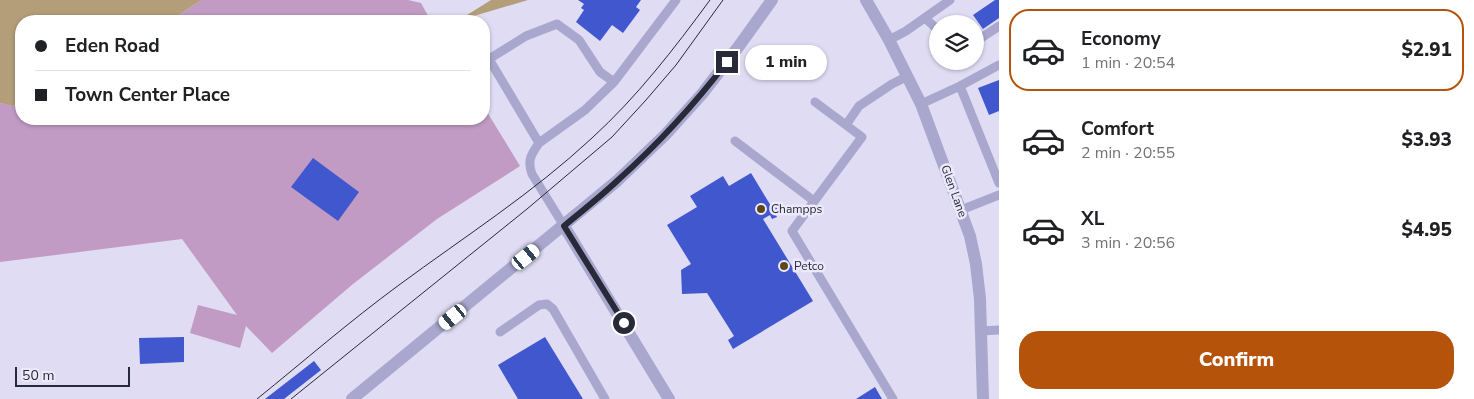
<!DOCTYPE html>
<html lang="en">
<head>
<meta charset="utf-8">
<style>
	body { margin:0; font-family:"Nunito Sans",sans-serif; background:#f6f6f6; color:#202124; height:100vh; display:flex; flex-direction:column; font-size:19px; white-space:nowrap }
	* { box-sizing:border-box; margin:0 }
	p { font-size:16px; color:#757577 }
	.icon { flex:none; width:28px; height:28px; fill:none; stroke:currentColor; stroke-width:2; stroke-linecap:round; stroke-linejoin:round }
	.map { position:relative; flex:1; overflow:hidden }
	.details { display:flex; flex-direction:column; background:#fff; width:475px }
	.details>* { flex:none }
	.banner { position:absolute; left:15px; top:15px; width:475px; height:110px; border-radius:20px; box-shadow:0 1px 4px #0004; display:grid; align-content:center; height:110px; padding:0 20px; background:#fff }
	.controls { position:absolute; left:929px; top:15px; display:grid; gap:10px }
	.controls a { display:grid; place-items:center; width:55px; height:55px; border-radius:50%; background:#fff; box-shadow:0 1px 4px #0004; font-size:25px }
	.scale { position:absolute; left:15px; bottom:12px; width:115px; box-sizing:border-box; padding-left:5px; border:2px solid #282a39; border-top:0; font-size:14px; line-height:18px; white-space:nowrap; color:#282a39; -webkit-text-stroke:4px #ece9fb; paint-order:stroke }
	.end { position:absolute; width:22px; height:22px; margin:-11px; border:6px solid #282a39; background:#fff; box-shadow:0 0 0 2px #fff }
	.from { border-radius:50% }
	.bubble { position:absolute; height:35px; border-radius:18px; background:#fff; box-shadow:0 1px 4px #0004; font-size:16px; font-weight:800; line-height:35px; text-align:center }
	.car { position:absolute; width:15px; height:30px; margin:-15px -8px; border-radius:6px; box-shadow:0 0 4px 1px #0007; background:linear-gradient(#fff 24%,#345 0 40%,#fff 0 76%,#345 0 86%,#fff 0) }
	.banner b { display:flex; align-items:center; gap:18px; height:48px; font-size:19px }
	.banner b+b { border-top:1px solid #e0e0e0 }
	.banner i { width:12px; height:12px; background:#202124 }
	ul { padding:9px 0 0; list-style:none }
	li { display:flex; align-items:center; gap:15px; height:82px; margin:0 10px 8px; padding:0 10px; border:2px solid transparent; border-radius:20px }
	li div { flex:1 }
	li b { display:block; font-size:19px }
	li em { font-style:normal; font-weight:800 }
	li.selected { border-color:#b45309 }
	li>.icon { width:45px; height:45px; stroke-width:1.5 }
	.primary-button { display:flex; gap:10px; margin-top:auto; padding:10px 20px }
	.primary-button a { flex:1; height:58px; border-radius:20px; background:#b45309; color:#fff; font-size:20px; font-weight:800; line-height:58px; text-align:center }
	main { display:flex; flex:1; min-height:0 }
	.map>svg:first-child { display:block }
	.green { fill:#c19bc4 }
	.water { fill:#b39e79 }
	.building { fill:#4057ce }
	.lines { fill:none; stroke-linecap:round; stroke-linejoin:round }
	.lane { stroke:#a9a7cd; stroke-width:9 }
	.street { stroke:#a9a7cd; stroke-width:12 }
	.tram { stroke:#282a39; stroke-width:1 }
	.route { stroke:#282a39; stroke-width:6 }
	.poi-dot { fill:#5d471b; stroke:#ece9fb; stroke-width:2 }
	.labels { text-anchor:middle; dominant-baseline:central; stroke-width:5; stroke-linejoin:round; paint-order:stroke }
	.street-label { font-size:12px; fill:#282a39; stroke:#ece9fb }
	.poi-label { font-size:12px; fill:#282a39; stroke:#ece9fb; text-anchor:start }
</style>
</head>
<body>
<main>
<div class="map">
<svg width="999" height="399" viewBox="0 0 999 399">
	<rect width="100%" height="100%" fill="#dfdcf4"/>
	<path class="green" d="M201,0H408L421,3L431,21H170Z
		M0,103L12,106L21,103V119H484V107L520,166L437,219L353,284L272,353L246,326L240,348L190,333L198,305L237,315L182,239L0,262Z"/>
	<path class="water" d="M0,0H201L170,21H21V103L12,106L0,103Z
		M491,0H528L467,18V15Z"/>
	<path class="building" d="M578,0H641L636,7L640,10L623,33L612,25L600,41L576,22L584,10L581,8L584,4Z
		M995,0H999V18L983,29L973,15Z
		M999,80V111L989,115L978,88Z
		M313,158L359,192L338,221L291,187Z
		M751,173L771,206L775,204L779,210L775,213L777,217L772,219L770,215L763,219L813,301L733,349L728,340L734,336L707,293L682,294L681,270L691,264L667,225L697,207L690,196L723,176L729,186Z
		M184,337V362L140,364L139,338Z
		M545,337L583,399H518L498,365Z
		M314,361L321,370L284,399H265Z
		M875,387L882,399H856Z"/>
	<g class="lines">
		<path class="lane" d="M925,18L938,30
			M889,40L906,31L950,0
			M975,42L999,26
			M614,82L600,72L579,40L557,24L526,36L489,59L539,143L585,110L614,82L676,0
			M960,86L999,183
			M815,102L846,125
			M921,104L960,86L999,65
			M735,141L814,201
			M539,143C531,155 527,160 532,174L564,226
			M961,210L999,195
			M981,331L999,330
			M500,332L539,305L547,304L553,309L605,399
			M893,399L792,231L862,137L846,125L859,106L892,84L908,76"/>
		<path class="street" d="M866,0L889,40L921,104L970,236L976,264L980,299L983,399
			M564,226L669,399
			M352,399L617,181L666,134L702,94L739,46L772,0"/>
		<path class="tram" d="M257,399C304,361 350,321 399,285C464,237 533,193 592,138C637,97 674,49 710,0
			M291,399L527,209L612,137L646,100L676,65L723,0"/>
	</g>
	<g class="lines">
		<path class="route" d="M624,323L564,226C582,211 600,197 617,181C657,145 694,105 727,62"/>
	</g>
	<g class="poi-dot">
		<circle cx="761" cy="209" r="5"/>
		<circle cx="784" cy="266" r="5"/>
	</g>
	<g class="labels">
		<g class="street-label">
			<text transform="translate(954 191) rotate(70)">Glen Lane</text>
		</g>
		<g class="poi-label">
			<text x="771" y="209">Champps</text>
			<text x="794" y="266">Petco</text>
		</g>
	</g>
</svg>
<div class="controls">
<a><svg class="icon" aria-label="layers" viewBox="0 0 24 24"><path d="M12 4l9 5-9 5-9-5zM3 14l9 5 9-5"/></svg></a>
</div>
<div class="scale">50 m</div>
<i class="end from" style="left:624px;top:323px"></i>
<i class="end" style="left:727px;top:62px"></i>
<div class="bubble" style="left:745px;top:45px;width:82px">1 min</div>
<i class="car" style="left:526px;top:257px;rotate:51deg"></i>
<i class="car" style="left:453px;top:317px;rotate:231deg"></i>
<div class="banner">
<b><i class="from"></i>Eden Road</b>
<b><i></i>Town Center Place</b>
</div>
</div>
<section class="details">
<ul>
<li class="selected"><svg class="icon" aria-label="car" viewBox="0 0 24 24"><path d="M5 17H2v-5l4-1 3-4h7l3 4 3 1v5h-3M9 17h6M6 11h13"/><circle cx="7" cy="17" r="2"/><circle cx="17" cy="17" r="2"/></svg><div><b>Economy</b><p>1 min · 20:54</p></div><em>$2.91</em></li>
<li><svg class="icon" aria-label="car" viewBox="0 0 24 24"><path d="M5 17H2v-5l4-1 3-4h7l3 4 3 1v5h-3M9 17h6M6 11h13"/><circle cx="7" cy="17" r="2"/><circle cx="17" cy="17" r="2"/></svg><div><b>Comfort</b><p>2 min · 20:55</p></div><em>$3.93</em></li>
<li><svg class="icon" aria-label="car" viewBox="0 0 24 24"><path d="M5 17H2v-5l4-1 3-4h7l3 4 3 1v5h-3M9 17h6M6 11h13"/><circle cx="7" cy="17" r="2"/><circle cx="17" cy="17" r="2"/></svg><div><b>XL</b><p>3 min · 20:56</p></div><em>$4.95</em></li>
</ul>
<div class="primary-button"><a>Confirm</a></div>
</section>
</main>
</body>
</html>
